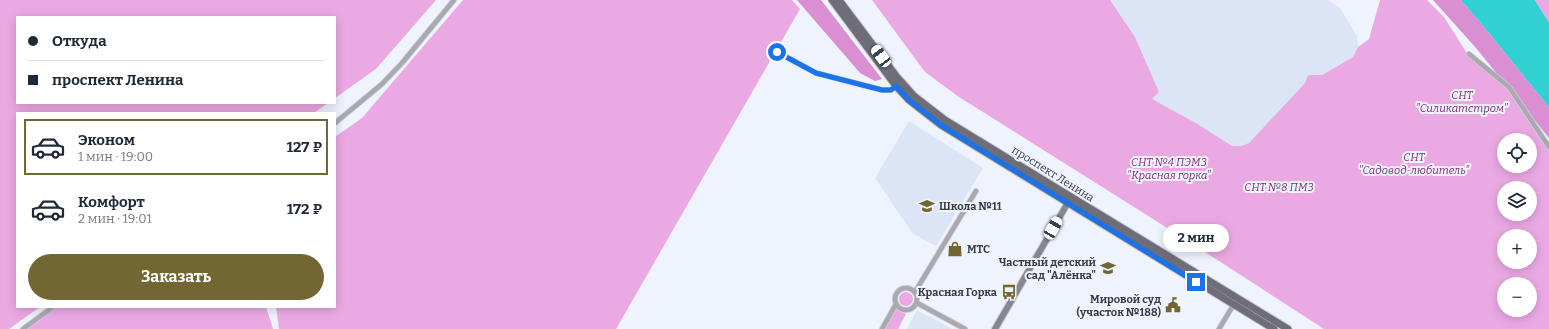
<!DOCTYPE html>
<html lang="ru">
<head>
<meta charset="utf-8">
<style>
	body { margin:0; font-family:Bitter,serif; background:#f2f2f3; color:#1f2937; height:100vh; display:flex; flex-direction:column; font-size:15px; white-space:nowrap }
	* { box-sizing:border-box; margin:0 }
	p { font-size:13px; color:#747a83 }
	.icon { flex:none; width:22px; height:22px; fill:none; stroke:currentColor; stroke-width:2; stroke-linecap:round; stroke-linejoin:round }
	.map { position:relative; flex:1; overflow:hidden }
	.panel { position:absolute; left:16px; top:112px; width:320px; height:196px; display:flex; flex-direction:column; background:#fff; border-radius:0px; box-shadow:0 2px 10px #0003 }
	.panel>* { flex:none }
	.top-card { position:absolute; left:16px; top:16px; width:320px; height:88px; border-radius:0px; box-shadow:0 2px 10px #0003; display:grid; align-content:center; height:88px; padding:0 12px; background:#fff }
	.tools { position:absolute; left:1497px; top:133px; display:grid; gap:8px }
	.tools a { display:grid; place-items:center; width:40px; height:40px; border-radius:50%; background:#fff; box-shadow:0 2px 10px #0003; font-size:20px }
	.end { position:absolute; width:18px; height:18px; margin:-9px; border:5px solid #1a73e8; background:#fff; box-shadow:0 0 0 2px #fff }
	.from { border-radius:50% }
	.bubble { position:absolute; height:28px; border-radius:14px; background:#fff; box-shadow:0 2px 10px #0003; font-size:13px; font-weight:700; line-height:28px; text-align:center }
	.car { position:absolute; width:12px; height:24px; margin:-12px -6px; border-radius:5px; box-shadow:0 0 3px 1px #0007; background:linear-gradient(#fff 24%,#345 0 40%,#fff 0 76%,#345 0 86%,#fff 0) }
	.top-card b { display:flex; align-items:center; gap:14px; height:38px; font-size:15px }
	.top-card b+b { border-top:1px solid #e0e1e3 }
	.top-card i { width:10px; height:10px; background:#1f2937 }
	ul { padding:7px 0 0; list-style:none }
	li { display:flex; align-items:center; gap:12px; height:56px; margin:0 8px 6px; padding:0 4px; border:2px solid transparent; border-radius:0px }
	li div { flex:1 }
	li b { display:block; font-size:15px }
	li em { font-style:normal; font-weight:700 }
	li.active { border-color:#726633 }
	li>.icon { width:36px; height:36px; stroke-width:1.5 }
	.cta { display:flex; gap:8px; margin-top:auto; padding:8px 12px }
	.cta a { flex:1; height:46px; border-radius:24px; background:#726633; color:#fff; font-size:16px; font-weight:700; line-height:46px; text-align:center }
	.map>svg:first-child { display:block }
	.built { fill:#dce5f5 }
	.green { fill:#eba9e3; fill-rule:evenodd }
	.forest { fill:#da8fd2 }
	.water { fill:#31d0d3 }
	.lines { fill:none; stroke-linecap:round; stroke-linejoin:round }
	.street-casing { stroke:#caced8; stroke-width:6 }
	.secondary-casing { stroke:#caced8; stroke-width:8 }
	.primary-casing { stroke:#caced8; stroke-width:9 }
	.street { stroke:#aba9b0; stroke-width:4.5 }
	.secondary { stroke:#88868f; stroke-width:6 }
	.primary { stroke:#6f6d77; stroke-width:7 }
	.route { stroke:#1a73e8; stroke-width:5 }
	.labels { text-anchor:middle; dominant-baseline:central; stroke-width:4; stroke-linejoin:round; paint-order:stroke }
	.park-label { font-size:11px; font-style:italic; fill:#832d7d; stroke:#eef3fe }
	.street-label { font-size:11px; fill:#393b41; stroke:#eef3fe }
	.poi-label { font-size:11px; font-weight:bold; fill:#393b41; stroke:#eef3fe; text-anchor:end }
</style>
</head>
<body>
<div class="map">
<svg width="1549" height="329" viewBox="0 0 1549 329">
	<rect width="100%" height="100%" fill="#eef3fe"/>
	<path class="built" d="M1110,0H1328L1340,8L1357,36L1358,47L1353,57L1322,75H1308L1305,83L1249,143L1241,147L1232,146L1196,123L1152,99L1159,92L1135,37Z
		M909,121L983,168L936,246L913,234L875,178Z
		M917,310L952,329H907Z"/>
	<path class="green" d="M0,0H436L376,69L335,98V17H17V103H328L314,113H17V307H40L9,329H0Z
		M463,0H792L800,9L616,329H279L276,307H335V137L362,118Z
		M872,0H1110L1135,37L1159,92L1152,99L1196,123L1232,146H1241L1249,143L1305,83L1308,75H1322L1353,57L1358,47L1369,39L1380,0H1427L1444,17L1470,58L1507,88L1549,150V329H1324L1188,241L959,97L925,72ZM1504,140H1530V166H1504ZM1504,188H1530V214H1504ZM1504,236H1530V262H1504ZM1504,284H1530V310H1504Z
		M1535,0H1549V23Z
		M899 299a7 7 0 1 1 14 0a7 7 0 1 1-14 0Z
		M56,307H266L273,329H28Z
		M896,309L906,314L898,329H885Z"/>
	<path class="forest" d="M797,0H821L882,79L875,81L860,73Z
		M1433,0H1461L1489,33L1549,107V138L1476,48Z"/>
	<path class="water" d="M1461,0H1535L1549,23V107L1489,33Z"/>
	<g class="lines">
		<g class="street-casing">
			<path id="street" d="M777,52L816,73L882,90H891L896,86
				M1469,54L1509,87L1549,147
				M335,123L382,84L402,63L454,0
				M895 299a11 11 0 1 1 22 0a11 11 0 1 1-22 0Z
				M915,292L976,191
				M917,303L965,329
				M23,329L53,307
				M882,329L896,304
				M1219,329L1234,304"/>
		</g>
		<g class="secondary-casing">
			<path id="secondary" d="M995,329L1070,199"/>
		</g>
		<g class="primary-casing">
			<path id="primary" d="M832,0L896,86L909,100L941,125L1274,329
				M839,0L897,77L914,96L945,120L1288,329"/>
		</g>
		<use href="#street" class="street"/>
		<use href="#secondary" class="secondary"/>
		<use href="#primary" class="primary"/>
	</g>
	<g class="lines">
		<path class="route" d="M777,52L816,73L882,90H891L896,86L909,100L941,125L1196,282"/>
	</g>
	<defs>
		<g id="school-bare" transform="scale(1.2)"><path d="M0-5L7-2L0 1L-7-2ZM-4 1L0 2.5L4 1V4Q0 6-4 4Z" fill="#726633" stroke="#eef3fe" stroke-width="2.5" paint-order="stroke"/></g>
		<g id="shop-bare" transform="scale(1.2)"><path d="M-5-2.5h2.3a2.7 3.5 0 0 1 5.4 0H5L5.5 6h-11ZM-1.5-2.5h3a1.5 2.3 0 0 0-3 0Z" fill="#726633" stroke="#eef3fe" stroke-width="2.5" paint-order="stroke"/></g>
		<g id="bus-bare" transform="scale(1.2)"><path d="M-5-6H5V4H4V6H2V4H-2V6H-4V4H-5ZM-3.5-4V0h7V-4ZM-3.5 1.2v1.5H-2V1.2ZM2 1.2v1.5H3.5V1.2Z" fill="#726633" stroke="#eef3fe" stroke-width="2.5" paint-order="stroke"/></g>
		<g id="civic-bare" transform="scale(1.2)"><path d="M-.6-6.5H3V-4.5H.6V-3L4-1V1h2V6H-6V1h2V-1L-.6-3ZM-1.2 2.5V6h2.4V2.5Z" fill="#726633" stroke="#eef3fe" stroke-width="2.5" paint-order="stroke"/></g>
	</defs>
	<g fill-rule="evenodd">
		<use href="#school-bare" x="927" y="206"/>
		<use href="#shop-bare" x="955" y="249"/>
		<use href="#school-bare" x="1108" y="268"/>
		<use href="#bus-bare" x="1009" y="292"/>
		<use href="#civic-bare" x="1173" y="305"/>
	</g>
	<g class="labels">
		<g class="park-label">
			<text x="1462" y="95">СНТ<tspan x="1462" dy="13">"Силикатстром"</tspan></text>
			<text x="1414" y="157">СНТ<tspan x="1414" dy="13">"Садовод-любитель"</tspan></text>
			<text x="1169" y="162">СНТ №4 ПЭМЗ<tspan x="1169" dy="13">"Красная горка"</tspan></text>
			<text x="1279" y="187">СНТ №8 ПМЗ</text>
		</g>
		<g class="street-label">
			<text transform="translate(1053 174) rotate(32)">проспект Ленина</text>
		</g>
		<g class="poi-label">
			<text x="939" y="206" text-anchor="start">Школа №11</text>
			<text x="967" y="249" text-anchor="start">МТС</text>
			<text x="1096" y="262">Частный детский<tspan x="1096" dy="13">сад "Алёнка"</tspan></text>
			<text x="997" y="292">Красная Горка</text>
			<text x="1161" y="299">Мировой суд<tspan x="1161" dy="13">(участок №188)</tspan></text>
		</g>
	</g>
</svg>
<div class="tools">
<a><svg class="icon" aria-label="locate" viewBox="0 0 24 24"><circle cx="12" cy="12" r="6"/><path d="M12 2v4M12 18v4M2 12h4M18 12h4"/></svg></a>
<a><svg class="icon" aria-label="layers" viewBox="0 0 24 24"><path d="M12 4l9 5-9 5-9-5zM3 14l9 5 9-5"/></svg></a>
<a>+</a>
<a>−</a>
</div>
<i class="end from" style="left:777px;top:52px"></i>
<i class="end" style="left:1196px;top:282px"></i>
<div class="bubble" style="left:1163px;top:224px;width:66px">2 мин</div>
<i class="car" style="left:881px;top:56px;rotate:323deg"></i>
<i class="car" style="left:1053px;top:228px;rotate:30deg"></i>
<div class="top-card">
<b><i class="from"></i>Откуда</b>
<b><i></i>проспект Ленина</b>
</div>
<section class="panel">
<ul>
<li class="active"><svg class="icon" aria-label="car" viewBox="0 0 24 24"><path d="M5 17H2v-5l4-1 3-4h7l3 4 3 1v5h-3M9 17h6M6 11h13"/><circle cx="7" cy="17" r="2"/><circle cx="17" cy="17" r="2"/></svg><div><b>Эконом</b><p>1 мин · 19:00</p></div><em>127 ₽</em></li>
<li><svg class="icon" aria-label="car" viewBox="0 0 24 24"><path d="M5 17H2v-5l4-1 3-4h7l3 4 3 1v5h-3M9 17h6M6 11h13"/><circle cx="7" cy="17" r="2"/><circle cx="17" cy="17" r="2"/></svg><div><b>Комфорт</b><p>2 мин · 19:01</p></div><em>172 ₽</em></li>
</ul>
<div class="cta"><a>Заказать</a></div>
</section>
</div>
</body>
</html>
